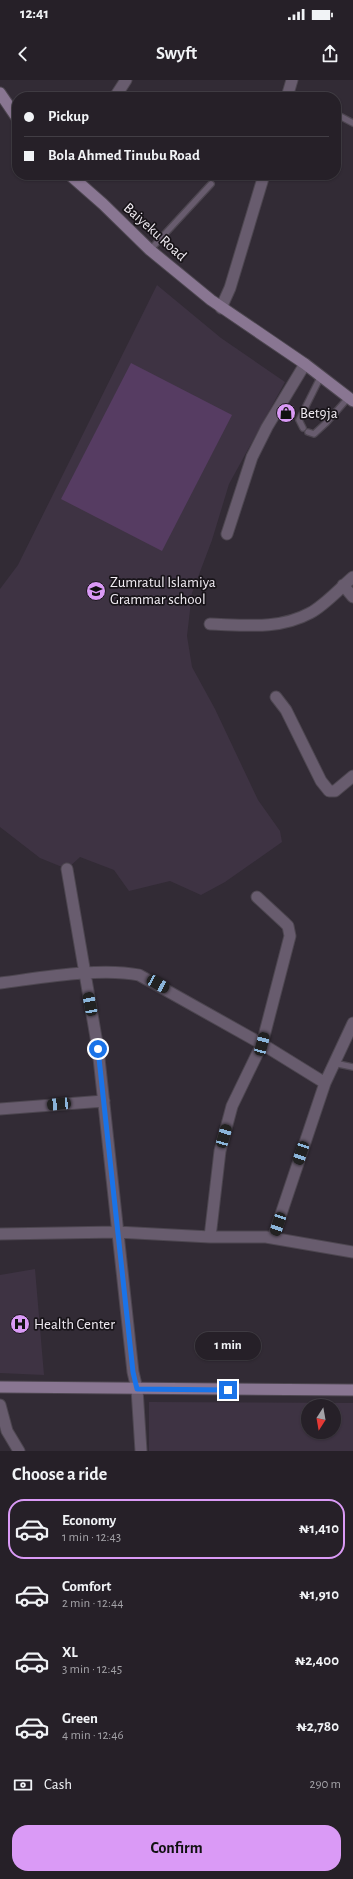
<!DOCTYPE html>
<html lang="en">
<head>
<meta charset="utf-8">
<style>
	body { margin:0; font-family:"Alegreya Sans",sans-serif; background:#2e2830; color:#f1f3f6; height:100vh; display:flex; flex-direction:column; font-size:15px; white-space:nowrap }
	* { box-sizing:border-box; margin:0 }
	p { font-size:13px; color:#a4a3a8 }
	.icon { flex:none; width:22px; height:22px; fill:none; stroke:currentColor; stroke-width:2; stroke-linecap:round; stroke-linejoin:round }
	.map { position:relative; height:1371px; overflow:hidden }
	.panel { display:flex; flex-direction:column; background:#262028; flex:1 }
	.panel>* { flex:none }
	.hud { position:absolute; left:12px; top:12px; width:329px; height:88px; border-radius:16px; box-shadow:0 1px 3px #0004,0 0 0 1px #423e45; display:grid; align-content:center; height:88px; padding:0 12px; background:#262028 }
	.needle { width:26px; rotate:191deg }
	.fabs { position:absolute; left:301px; top:1319px; display:grid; gap:8px }
	.fabs a { display:grid; place-items:center; width:40px; height:40px; border-radius:50%; background:#262028; box-shadow:0 1px 3px #0004,0 0 0 1px #423e45; font-size:20px }
	.end { position:absolute; width:18px; height:18px; margin:-9px; border:5px solid #1a73e8; background:#fff; box-shadow:0 0 0 2px #fff }
	.from { border-radius:50% }
	.bubble { position:absolute; height:28px; border-radius:14px; background:#262028; box-shadow:0 1px 3px #0004,0 0 0 1px #423e45; font-size:13px; font-weight:600; line-height:28px; text-align:center }
	.car { position:absolute; width:12px; height:24px; margin:-12px -6px; border-radius:5px; box-shadow:0 0 3px 1px #0007; background:linear-gradient(#222 24%,#8ab4d8 0 40%,#222 0 76%,#8ab4d8 0 86%,#222 0) }
	.hud b { display:flex; align-items:center; gap:14px; height:38px; font-size:15px }
	.hud b+b { border-top:1px solid #423e45 }
	.hud i { width:10px; height:10px; background:#f1f3f6 }
	ul { padding:0; list-style:none }
	li { display:flex; align-items:center; gap:12px; height:60px; margin:0 8px 6px; padding:0 4px; border:2px solid transparent; border-radius:16px }
	li div { flex:1 }
	li b { display:block; font-size:15px }
	li em { font-style:normal; font-weight:600 }
	li.on { border-color:#da9af6 }
	li>.icon { width:36px; height:36px; stroke-width:1.5 }
	h2 { padding:0 12px; font-size:18px; line-height:48px }
	.pay { display:flex; align-items:center; gap:10px; height:44px; padding:0 12px; font-size:15px }
	.pay p { margin-inline-start:auto }
	.button { display:flex; gap:8px; margin-top:auto; padding:8px 12px }
	.button a { flex:1; height:46px; border-radius:16px; background:#da9af6; color:#111; font-size:16px; font-weight:600; line-height:46px; text-align:center }
	.status { display:flex; justify-content:space-between; align-items:center; height:28px; padding:0 20px; background:#262028; direction:ltr }
	.status svg { height:11px; fill:currentColor }
	header { display:flex; justify-content:space-between; align-items:center; height:52px; padding:0 12px; background:#262028; font-size:18px; font-weight:600 }
	.map>svg:first-child { display:block }
	.built { fill:#3e3343; fill-rule:evenodd }
	.green { fill:#563c62 }
	.lines { fill:none; stroke-linecap:round; stroke-linejoin:round }
	.service-casing { stroke:#4d4650; stroke-width:8 }
	.minor-casing { stroke:#4d4650; stroke-width:13 }
	.tertiary-casing { stroke:#4d4650; stroke-width:13 }
	.secondary-casing { stroke:#4d4650; stroke-width:13 }
	.service { stroke:#685c6e; stroke-width:5.5 }
	.minor { stroke:#685c6e; stroke-width:11 }
	.tertiary { stroke:#685c6e; stroke-width:11 }
	.secondary { stroke:#897692; stroke-width:11 }
	.route { stroke:#1a73e8; stroke-width:5 }
	.labels { text-anchor:middle; dominant-baseline:central; stroke-width:3.5; stroke-linejoin:round; paint-order:stroke }
	.street-label { font-size:15px; fill:#f1ecf3; stroke:#181419 }
	.poi-label { font-size:15px; fill:#f1ecf3; stroke:#181419; text-anchor:start }
</style>
</head>
<body>
<div class="status"><b>12:41</b><svg viewBox="0 0 49 12"><path d="M0 12V9h3v3zM5 12V6h3v6zM10 12V3h3v9zM15 12V0h3v12zM26 1h20v11H26zM47 4h2v5h-2z"/></svg></div>
<header><svg class="icon" aria-label="back" viewBox="0 0 24 24"><path d="M15 5l-7 7 7 7"/></svg>Swyft<svg class="icon" aria-label="share" viewBox="0 0 24 24"><path d="M12 15V3M7 8l5-5 5 5M5 13v7h14v-7"/></svg></header>
<div class="map">
<svg width="353" height="1371" viewBox="0 0 353 1371">
	<rect width="100%" height="100%" fill="#322b35"/>
	<path class="built" d="M157,205L221,258L285,302L229,404L212,460L192,513L187,556L192,587L215,629L258,720L280,751L282,762L225,802L201,815L170,801L129,811L114,790L80,777L67,789L40,778L0,747V509L18,485Z
		M35,1189L44,1295L0,1293V1195Z
		M149,1322L353,1323V1371H149ZM308,1326H334V1352H308Z"/>
	<path class="green" d="M131,283L232,335L162,471L61,419Z"/>
	<g class="lines">
		<g class="service-casing">
			<path id="service" d="M288,14L296,17
				M336,34L353,43
				M150,170L211,104
				M303,348L299,340L321,296
				M308,352L314,354L326,343L349,317
				M334,983L353,987"/>
		</g>
		<g class="minor-casing">
			<path id="minor" d="M115,17L126,0
				M227,454L252,377L267,347L305,284
				M343,505L353,517
				M210,544C244,545 279,550 310,533C325,525 340,508 353,497
				M276,617L286,630L321,701L329,711H335L353,696
				M67,789L98,969L133,1292L137,1309L141,1371
				M0,903C40,898 100,887 139,895L262,964L325,1003
				M0,1029L104,1021
				M0,1154L117,1152L210,1157H266L353,1172
				M210,1157L220,1071L232,1026L262,964L290,856L288,846L284,842L257,817
				M273,1158L325,1003L353,943
				M0,1325L7,1351L19,1371"/>
		</g>
		<g class="tertiary-casing">
			<path id="tertiary" d="M287,17L292,0
				M221,228L230,208L264,95"/>
		</g>
		<g class="secondary-casing">
			<path id="secondary" d="M0,13L17,38
				M70,95L103,124L150,170L211,220L305,284L353,321
				M0,1307L353,1310"/>
		</g>
		<use href="#service" class="service"/>
		<use href="#minor" class="minor"/>
		<use href="#tertiary" class="tertiary"/>
		<use href="#secondary" class="secondary"/>
	</g>
	<g class="lines">
		<path class="route" d="M98,969L133,1292L137,1309L228,1310"/>
	</g>
	<defs>
		<g id="shop-disc" transform="scale(1)"><circle r="9.5" fill="#da9af6" stroke="#181419"/><path d="M-5-2.5h2.3a2.7 3.5 0 0 1 5.4 0H5L5.5 6h-11ZM-1.5-2.5h3a1.5 2.3 0 0 0-3 0Z" fill="#111"/></g>
		<g id="school-disc" transform="scale(1)"><circle r="9.5" fill="#da9af6" stroke="#181419"/><path d="M0-5L7-2L0 1L-7-2ZM-4 1L0 2.5L4 1V4Q0 6-4 4Z" fill="#111"/></g>
		<g id="hospital-disc" transform="scale(1)"><circle r="9.5" fill="#da9af6" stroke="#181419"/><path d="M-5-5h3v3.5h4V-5h3V5h-3V1.5h-4V5h-3Z" fill="#111"/></g>
	</defs>
	<g fill-rule="evenodd">
		<use href="#shop-disc" x="286" y="333"/>
		<use href="#school-disc" x="96" y="511"/>
		<use href="#hospital-disc" x="20" y="1244"/>
	</g>
	<g class="labels">
		<g class="street-label">
			<text transform="translate(155 152) rotate(42)">Baiyeku Road</text>
		</g>
		<g class="poi-label">
			<text x="300" y="333">Bet9ja</text>
			<text x="110" y="502">Zumratul Islamiya<tspan x="110" dy="17">Grammar school</tspan></text>
			<text x="34" y="1244">Health Center</text>
		</g>
	</g>
</svg>
<div class="fabs">
<a><svg class="needle" viewBox="-14 -14 28 28"><path d="M0-13l5 13h-10z" fill="#e53935"/><path d="M0 13l5-13h-10z" fill="#a4a3a8"/></svg></a>
</div>
<i class="end from" style="left:98px;top:969px"></i>
<i class="end" style="left:228px;top:1310px"></i>
<div class="bubble" style="left:195px;top:1252px;width:66px">1 min</div>
<i class="car" style="left:158px;top:904px;rotate:119deg"></i>
<i class="car" style="left:90px;top:924px;rotate:349deg"></i>
<i class="car" style="left:262px;top:964px;rotate:15deg"></i>
<i class="car" style="left:59px;top:1024px;rotate:265deg"></i>
<i class="car" style="left:224px;top:1056px;rotate:16deg"></i>
<i class="car" style="left:301px;top:1073px;rotate:198deg"></i>
<i class="car" style="left:278px;top:1144px;rotate:198deg"></i>
<div class="hud">
<b><i class="from"></i>Pickup</b>
<b><i></i>Bola Ahmed Tinubu Road</b>
</div>
</div>
<section class="panel">
<h2>Choose a ride</h2>
<ul>
<li class="on"><svg class="icon" aria-label="car" viewBox="0 0 24 24"><path d="M5 17H2v-5l4-1 3-4h7l3 4 3 1v5h-3M9 17h6M6 11h13"/><circle cx="7" cy="17" r="2"/><circle cx="17" cy="17" r="2"/></svg><div><b>Economy</b><p>1 min · 12:43</p></div><em>₦1,410</em></li>
<li><svg class="icon" aria-label="car" viewBox="0 0 24 24"><path d="M5 17H2v-5l4-1 3-4h7l3 4 3 1v5h-3M9 17h6M6 11h13"/><circle cx="7" cy="17" r="2"/><circle cx="17" cy="17" r="2"/></svg><div><b>Comfort</b><p>2 min · 12:44</p></div><em>₦1,910</em></li>
<li><svg class="icon" aria-label="car" viewBox="0 0 24 24"><path d="M5 17H2v-5l4-1 3-4h7l3 4 3 1v5h-3M9 17h6M6 11h13"/><circle cx="7" cy="17" r="2"/><circle cx="17" cy="17" r="2"/></svg><div><b>XL</b><p>3 min · 12:45</p></div><em>₦2,400</em></li>
<li><svg class="icon" aria-label="car" viewBox="0 0 24 24"><path d="M5 17H2v-5l4-1 3-4h7l3 4 3 1v5h-3M9 17h6M6 11h13"/><circle cx="7" cy="17" r="2"/><circle cx="17" cy="17" r="2"/></svg><div><b>Green</b><p>4 min · 12:46</p></div><em>₦2,780</em></li>
</ul>
<div class="pay"><svg class="icon" aria-label="cash" viewBox="0 0 24 24"><path d="M3 7h18v10H3z"/><circle cx="12" cy="12" r="2"/></svg>Cash<p>290 m</p></div>
<div class="button"><a>Confirm</a></div>
</section>
</body>
</html>
